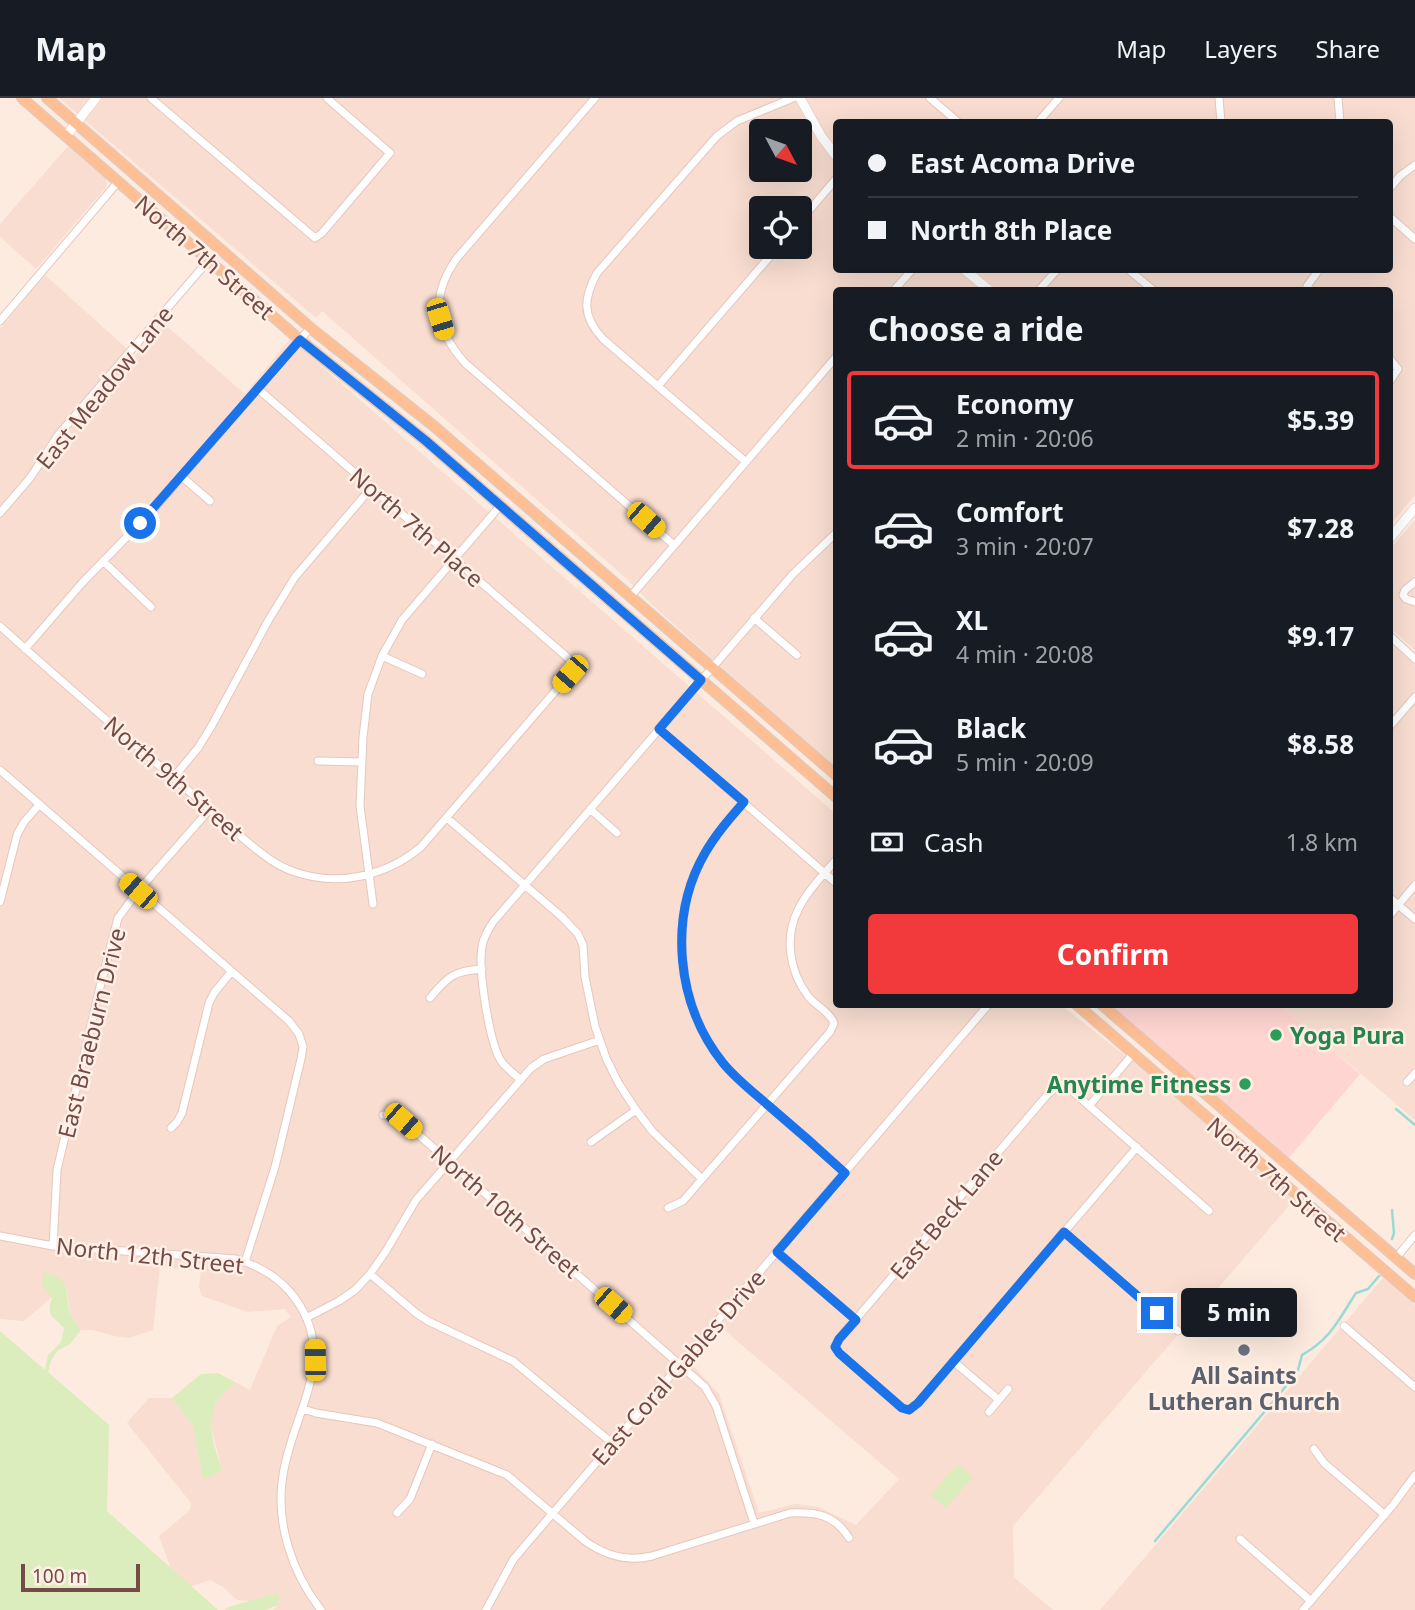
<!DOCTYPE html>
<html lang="en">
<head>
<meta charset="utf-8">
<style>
	body { margin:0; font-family:"Noto Sans",sans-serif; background:#20242c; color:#f1f3f6; height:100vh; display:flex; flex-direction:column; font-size:26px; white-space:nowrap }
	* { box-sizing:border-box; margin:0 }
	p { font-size:23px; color:#9ea1a6 }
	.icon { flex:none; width:38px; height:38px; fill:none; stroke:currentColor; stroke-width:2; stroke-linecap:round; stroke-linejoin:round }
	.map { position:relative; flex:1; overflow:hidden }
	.panel { position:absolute; left:833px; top:189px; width:560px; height:721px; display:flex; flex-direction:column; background:#171b24; border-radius:7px; box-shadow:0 7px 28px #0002 }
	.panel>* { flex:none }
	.hud { position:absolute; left:833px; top:21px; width:560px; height:154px; border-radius:7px; box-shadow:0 7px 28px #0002; display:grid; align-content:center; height:154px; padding:0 35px; background:#171b24 }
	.needle { width:46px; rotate:131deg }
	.buttons { position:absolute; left:749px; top:21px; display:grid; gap:14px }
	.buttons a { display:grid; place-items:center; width:63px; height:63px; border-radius:7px; background:#171b24; box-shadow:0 7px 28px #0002; font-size:35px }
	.scale { position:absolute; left:21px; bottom:18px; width:119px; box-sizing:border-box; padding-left:7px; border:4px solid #764b45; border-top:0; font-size:19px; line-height:24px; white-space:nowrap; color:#764b45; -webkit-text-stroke:5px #fff0e7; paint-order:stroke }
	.end { position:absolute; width:32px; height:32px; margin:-16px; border:9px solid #1a73e8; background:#fff; box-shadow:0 0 0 4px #fff }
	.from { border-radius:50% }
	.bubble { position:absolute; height:49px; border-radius:7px; background:#171b24; box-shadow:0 7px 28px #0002; font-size:23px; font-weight:700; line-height:49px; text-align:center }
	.car { position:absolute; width:21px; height:42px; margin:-21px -10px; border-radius:9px; box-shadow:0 0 5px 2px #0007; background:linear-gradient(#f5c518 24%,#345 0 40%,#f5c518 0 76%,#345 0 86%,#f5c518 0) }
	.hud b { display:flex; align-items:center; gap:24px; height:66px; font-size:26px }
	.hud b+b { border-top:2px solid #363941 }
	.hud i { width:18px; height:18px; background:#f1f3f6 }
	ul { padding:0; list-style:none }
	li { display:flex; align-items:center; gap:21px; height:98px; margin:0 14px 10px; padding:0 21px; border:4px solid transparent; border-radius:7px }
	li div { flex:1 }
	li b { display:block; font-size:26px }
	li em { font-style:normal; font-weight:700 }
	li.current { border-color:#f23a3c }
	li>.icon { width:63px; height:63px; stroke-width:1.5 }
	h2 { padding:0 35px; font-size:32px; line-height:84px }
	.pay { display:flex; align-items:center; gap:18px; height:77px; padding:0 35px; font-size:26px }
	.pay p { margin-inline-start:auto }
	.button { display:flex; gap:14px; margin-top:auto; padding:14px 35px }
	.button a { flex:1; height:80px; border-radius:7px; background:#f23a3c; color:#fff; font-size:28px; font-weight:700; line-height:80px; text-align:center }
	header { display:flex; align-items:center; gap:42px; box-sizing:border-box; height:98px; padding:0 35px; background:#171b24; border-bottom:2px solid #363941 }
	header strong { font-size:33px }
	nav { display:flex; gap:38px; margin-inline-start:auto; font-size:24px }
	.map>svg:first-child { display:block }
	.residential { fill:#f8ddd0; fill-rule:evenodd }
	.commercial { fill:#ffd5d2 }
	.green { fill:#dbecbd }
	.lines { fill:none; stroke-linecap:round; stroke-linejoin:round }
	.stream { stroke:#98dbd6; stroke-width:2.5 }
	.minor-casing { stroke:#e5c7be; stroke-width:9 }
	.tertiary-casing { stroke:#e5c7be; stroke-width:10 }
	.primary-casing { stroke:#d9cdcb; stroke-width:12 }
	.minor { stroke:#fff; stroke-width:7 }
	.tertiary { stroke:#fff; stroke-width:9 }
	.primary { stroke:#ffbf95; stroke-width:10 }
	.route { stroke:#1a73e8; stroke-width:9 }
	.leisure-dot { fill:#2e9e5b; stroke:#fff0e7; stroke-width:2.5 }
	.worship-dot { fill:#6b7280; stroke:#fff0e7; stroke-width:2.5 }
	.labels { text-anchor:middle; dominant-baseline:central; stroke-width:5; stroke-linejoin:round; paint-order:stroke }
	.street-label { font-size:23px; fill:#764b45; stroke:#fff0e7 }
	.leisure-label { font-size:23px; font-weight:bold; fill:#27864d; stroke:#fff0e7; text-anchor:start }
	.worship-label { font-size:23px; font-weight:bold; fill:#5b616d; stroke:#fff0e7 }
</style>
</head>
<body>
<header>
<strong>Map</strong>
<nav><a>Map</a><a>Layers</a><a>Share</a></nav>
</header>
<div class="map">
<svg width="1415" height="1512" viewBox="0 0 1415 1512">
	<rect width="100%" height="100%" fill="#feebdf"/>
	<path class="residential" d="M59,0H1415V397L1390,427V192H836V669L709,558L646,501L627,481L322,213L316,220ZM836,24H1390V172H836ZM761,33H800V72H761ZM761,110H800V149H761Z
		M68,48L105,80L107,85L106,89L36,171L0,139V126Z
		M45,177L135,258L163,225L245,296L290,241L836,716V906L1061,907L1138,968L1294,1102L1013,1428L1014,1479L1053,1512H273L278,1507L280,1494L250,1503L237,1502L223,1489L210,1482L189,1489L173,1476L159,1438L190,1412L191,1405L127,1325L149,1300H172L193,1328L203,1381L222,1372L211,1328L215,1305L235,1284L250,1292L277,1228L291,1219L285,1211L248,1214L202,1198L199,1189L201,1173L160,1169L153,1232L129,1240L114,1238L93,1232H81L71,1218L66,1187L24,1223L0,1221V231ZM722,1230L899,1381L856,1427L818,1409L796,1406L759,1415L719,1296L689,1263Z
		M1415,422V552L1390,530V451Z
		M1390,545L1415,567V1022L1280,907L1390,906Z
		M1383,1180L1415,1207V1512H1100Z"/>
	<path class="commercial" d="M1110,907H1280L1360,976L1288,1061Z"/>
	<path class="green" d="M44,1174C75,1181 63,1195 71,1217C73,1222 78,1227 81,1232L70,1246L57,1253L51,1263L48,1274L109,1327L107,1413L218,1512H0V1233L45,1272L48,1257L61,1244L64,1230C52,1217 46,1219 52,1200L42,1187Z
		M218,1275L235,1284L215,1305L211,1328L214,1347L222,1372L203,1382L193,1328L172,1300L201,1276Z
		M957,1366L973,1379L946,1410L931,1397Z
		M280,1494L278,1507L265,1512H224L229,1509Z"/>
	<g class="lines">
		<path class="stream" d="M1396,1011L1415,1027
			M1392,1141L1394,1135L1392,1112
			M1155,1443L1282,1293L1298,1272L1302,1257C1331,1241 1339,1221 1356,1195L1368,1191L1379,1178"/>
		<g class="minor-casing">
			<path id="minor" d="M151,0L315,140L322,135L390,55L327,0
				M595,0L457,160C430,198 434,230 465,265L674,447
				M930,0L958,24
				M1219,0L1221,24
				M1338,0L1340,24
				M1038,24L1059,0
				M1390,90L1400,78L1415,67
				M1390,119L1415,141
				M800,123L836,81
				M1129,172L1153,192
				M894,192L912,172
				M1039,192L1057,172
				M1311,192L1307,188L1319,172
				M0,223L118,84
				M1390,261L1398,271L1390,283
				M658,288L778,149
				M746,364L603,241C582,218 583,201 597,175L717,38L737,23L793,0
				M181,378L210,403
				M0,415L30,380L59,336L208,163
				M103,463L151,509
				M1415,484L1405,492L1403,497L1406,501L1415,504
				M630,499L836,259
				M754,520L797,557
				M0,528C62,584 126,639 190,694C206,708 222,722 238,736C256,751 273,767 295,774C339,789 386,778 421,749L570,576L575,569L568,560L257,290
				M1390,538L1415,561
				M25,551L82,485L151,414L311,229
				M382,558L422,576
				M1390,628L1415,599
				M659,631L836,785
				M318,663L362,664
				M0,672L289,923L299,936L303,949L301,961L275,1069L245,1164
				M173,680L198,650L211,629L268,523L295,479L372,389
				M744,704C730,720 716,736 705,755C668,819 677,907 723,965C736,981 753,994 769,1008C795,1030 820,1052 845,1075
				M590,711L617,735
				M447,720L562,819L578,836L583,847L585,879L595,928L606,960L619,986L636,1012L653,1034L702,1081
				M1390,800L1415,821
				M0,804L17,737L24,724L39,707
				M373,806L360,708L363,639L368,596L382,558L402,522L500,408
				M1390,817L1415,787
				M430,900C448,878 454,873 482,871
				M521,982C514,976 506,970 501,963C489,943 478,872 482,849C483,840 488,832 493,824L793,476L836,435
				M1407,984L1415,975
				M1089,1008L1133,956
				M383,1017H389L403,1023L705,1289L716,1308L754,1425
				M171,1030L177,1024L182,1015L209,905L214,895L231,874
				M591,1044L636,1012
				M1137,1049L918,1305L909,1312L902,1310L839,1255L836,1249L839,1241L1048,996L1060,986L1071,992L1209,1113
				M668,1110L683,1103L702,1081L830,934L834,925C829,913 816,908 808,898C789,873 784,838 799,810C808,792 823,777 836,762
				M1064,1134L1178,1233
				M0,1138L53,1148L236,1161C260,1168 283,1182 297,1203C338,1263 292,1316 283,1377C275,1424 292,1475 321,1512
				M53,1148L57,1072L100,889L118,820L138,793L210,711
				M777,1155L856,1222
				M1396,1160L1415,1137
				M370,1176L416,1215L428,1223L513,1263L612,1345
				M306,1220L339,1203L355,1192L370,1176L386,1153L416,1102L531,970L544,961L600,942
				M1344,1228L1415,1289
				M953,1263L999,1302
				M303,1311L316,1315L377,1325L507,1377L585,1443C606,1458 627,1464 652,1458L790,1415C816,1414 834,1416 849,1440
				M989,1314L1008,1291
				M1314,1351L1324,1365L1385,1417
				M397,1415L410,1401L432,1346
				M1240,1441L1311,1503
				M486,1512L513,1462L523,1450L989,906
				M1303,1512L1393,1407L1415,1377"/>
		</g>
		<g class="tertiary-casing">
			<path id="tertiary" d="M800,0L821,38L836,58
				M66,38L96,0
				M965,172L989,192
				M1390,440L1415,410"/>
		</g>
		<g class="primary-casing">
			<path id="primary" d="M22,0L300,242L426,343L836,699
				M47,0L313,232L435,329L836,677
				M1076,906L1415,1199
				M1101,906L1415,1176"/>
		</g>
		<use href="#minor" class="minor"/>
		<use href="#tertiary" class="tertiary"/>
		<use href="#primary" class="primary"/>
	</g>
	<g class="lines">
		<path class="route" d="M140,425L300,242L426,343L701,582L659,631L744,704C730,720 716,736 705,755C668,819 676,907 723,965C736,981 753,994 769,1008C795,1030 820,1052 845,1075L777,1154L856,1222L839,1241L835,1249L839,1255L902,1310L909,1312L918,1305L1064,1134L1157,1215"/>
	</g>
	<g class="leisure-dot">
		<circle cx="1276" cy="937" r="7"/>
		<circle cx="1245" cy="986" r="7"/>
	</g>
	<circle class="worship-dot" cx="1244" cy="1252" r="7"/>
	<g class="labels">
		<g class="street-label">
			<text transform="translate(205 159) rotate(41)">North 7th Street</text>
			<text transform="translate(104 289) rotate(-51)">East Meadow Lane</text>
			<text transform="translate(417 429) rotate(41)">North 7th Place</text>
			<text transform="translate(174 680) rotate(41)">North 9th Street</text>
			<text transform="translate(91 935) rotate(-76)">East Braeburn Drive</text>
			<text transform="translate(1277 1081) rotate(41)">North 7th Street</text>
			<text transform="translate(506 1113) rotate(41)">North 10th Street</text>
			<text transform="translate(946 1116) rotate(-50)">East Beck Lane</text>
			<text transform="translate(150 1157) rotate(6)">North 12th Street</text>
			<text transform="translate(678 1269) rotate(-49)">East Coral Gables Drive</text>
		</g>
		<g class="leisure-label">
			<text x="1290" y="937">Yoga Pura</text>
			<text x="1231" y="986" text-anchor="end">Anytime Fitness</text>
		</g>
		<g class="worship-label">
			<text x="1244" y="1277">All Saints<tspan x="1244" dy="26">Lutheran Church</tspan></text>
		</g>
	</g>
</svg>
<div class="buttons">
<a><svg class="needle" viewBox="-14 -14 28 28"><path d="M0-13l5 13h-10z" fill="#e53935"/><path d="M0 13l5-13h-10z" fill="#9ea1a6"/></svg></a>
<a><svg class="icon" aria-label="locate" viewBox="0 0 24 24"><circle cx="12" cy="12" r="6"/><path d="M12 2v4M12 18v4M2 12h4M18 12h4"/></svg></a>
</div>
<div class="scale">100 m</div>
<i class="end from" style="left:140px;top:425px"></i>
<i class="end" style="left:1157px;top:1215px"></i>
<div class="bubble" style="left:1181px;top:1190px;width:116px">5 min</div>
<i class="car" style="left:440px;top:221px;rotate:163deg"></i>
<i class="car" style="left:646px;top:422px;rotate:131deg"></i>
<i class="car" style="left:570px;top:576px;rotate:221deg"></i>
<i class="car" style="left:138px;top:793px;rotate:311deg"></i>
<i class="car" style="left:403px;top:1023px;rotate:131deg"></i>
<i class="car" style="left:613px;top:1207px;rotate:131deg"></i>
<i class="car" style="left:315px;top:1262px;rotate:359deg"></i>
<div class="hud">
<b><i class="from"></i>East Acoma Drive</b>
<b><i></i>North 8th Place</b>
</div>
<section class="panel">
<h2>Choose a ride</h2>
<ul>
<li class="current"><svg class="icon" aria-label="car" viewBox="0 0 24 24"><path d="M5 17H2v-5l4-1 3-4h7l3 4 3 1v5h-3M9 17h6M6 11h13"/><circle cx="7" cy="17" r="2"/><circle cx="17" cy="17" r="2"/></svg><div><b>Economy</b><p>2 min · 20:06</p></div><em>$5.39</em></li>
<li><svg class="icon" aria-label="car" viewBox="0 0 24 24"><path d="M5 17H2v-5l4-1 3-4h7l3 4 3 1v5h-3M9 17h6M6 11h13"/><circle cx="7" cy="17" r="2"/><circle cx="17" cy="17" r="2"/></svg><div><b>Comfort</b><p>3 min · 20:07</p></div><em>$7.28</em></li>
<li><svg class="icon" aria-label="car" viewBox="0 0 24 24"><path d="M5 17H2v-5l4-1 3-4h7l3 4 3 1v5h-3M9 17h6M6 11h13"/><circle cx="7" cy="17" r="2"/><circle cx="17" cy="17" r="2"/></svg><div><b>XL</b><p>4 min · 20:08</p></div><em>$9.17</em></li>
<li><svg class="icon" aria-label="car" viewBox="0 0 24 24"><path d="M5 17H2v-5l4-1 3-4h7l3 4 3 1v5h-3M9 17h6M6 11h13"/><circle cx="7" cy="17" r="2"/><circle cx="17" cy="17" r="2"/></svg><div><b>Black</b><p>5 min · 20:09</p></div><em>$8.58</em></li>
</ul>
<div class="pay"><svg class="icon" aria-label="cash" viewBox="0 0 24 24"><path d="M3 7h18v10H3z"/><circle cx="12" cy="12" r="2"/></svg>Cash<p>1.8 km</p></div>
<div class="button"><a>Confirm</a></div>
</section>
</div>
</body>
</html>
